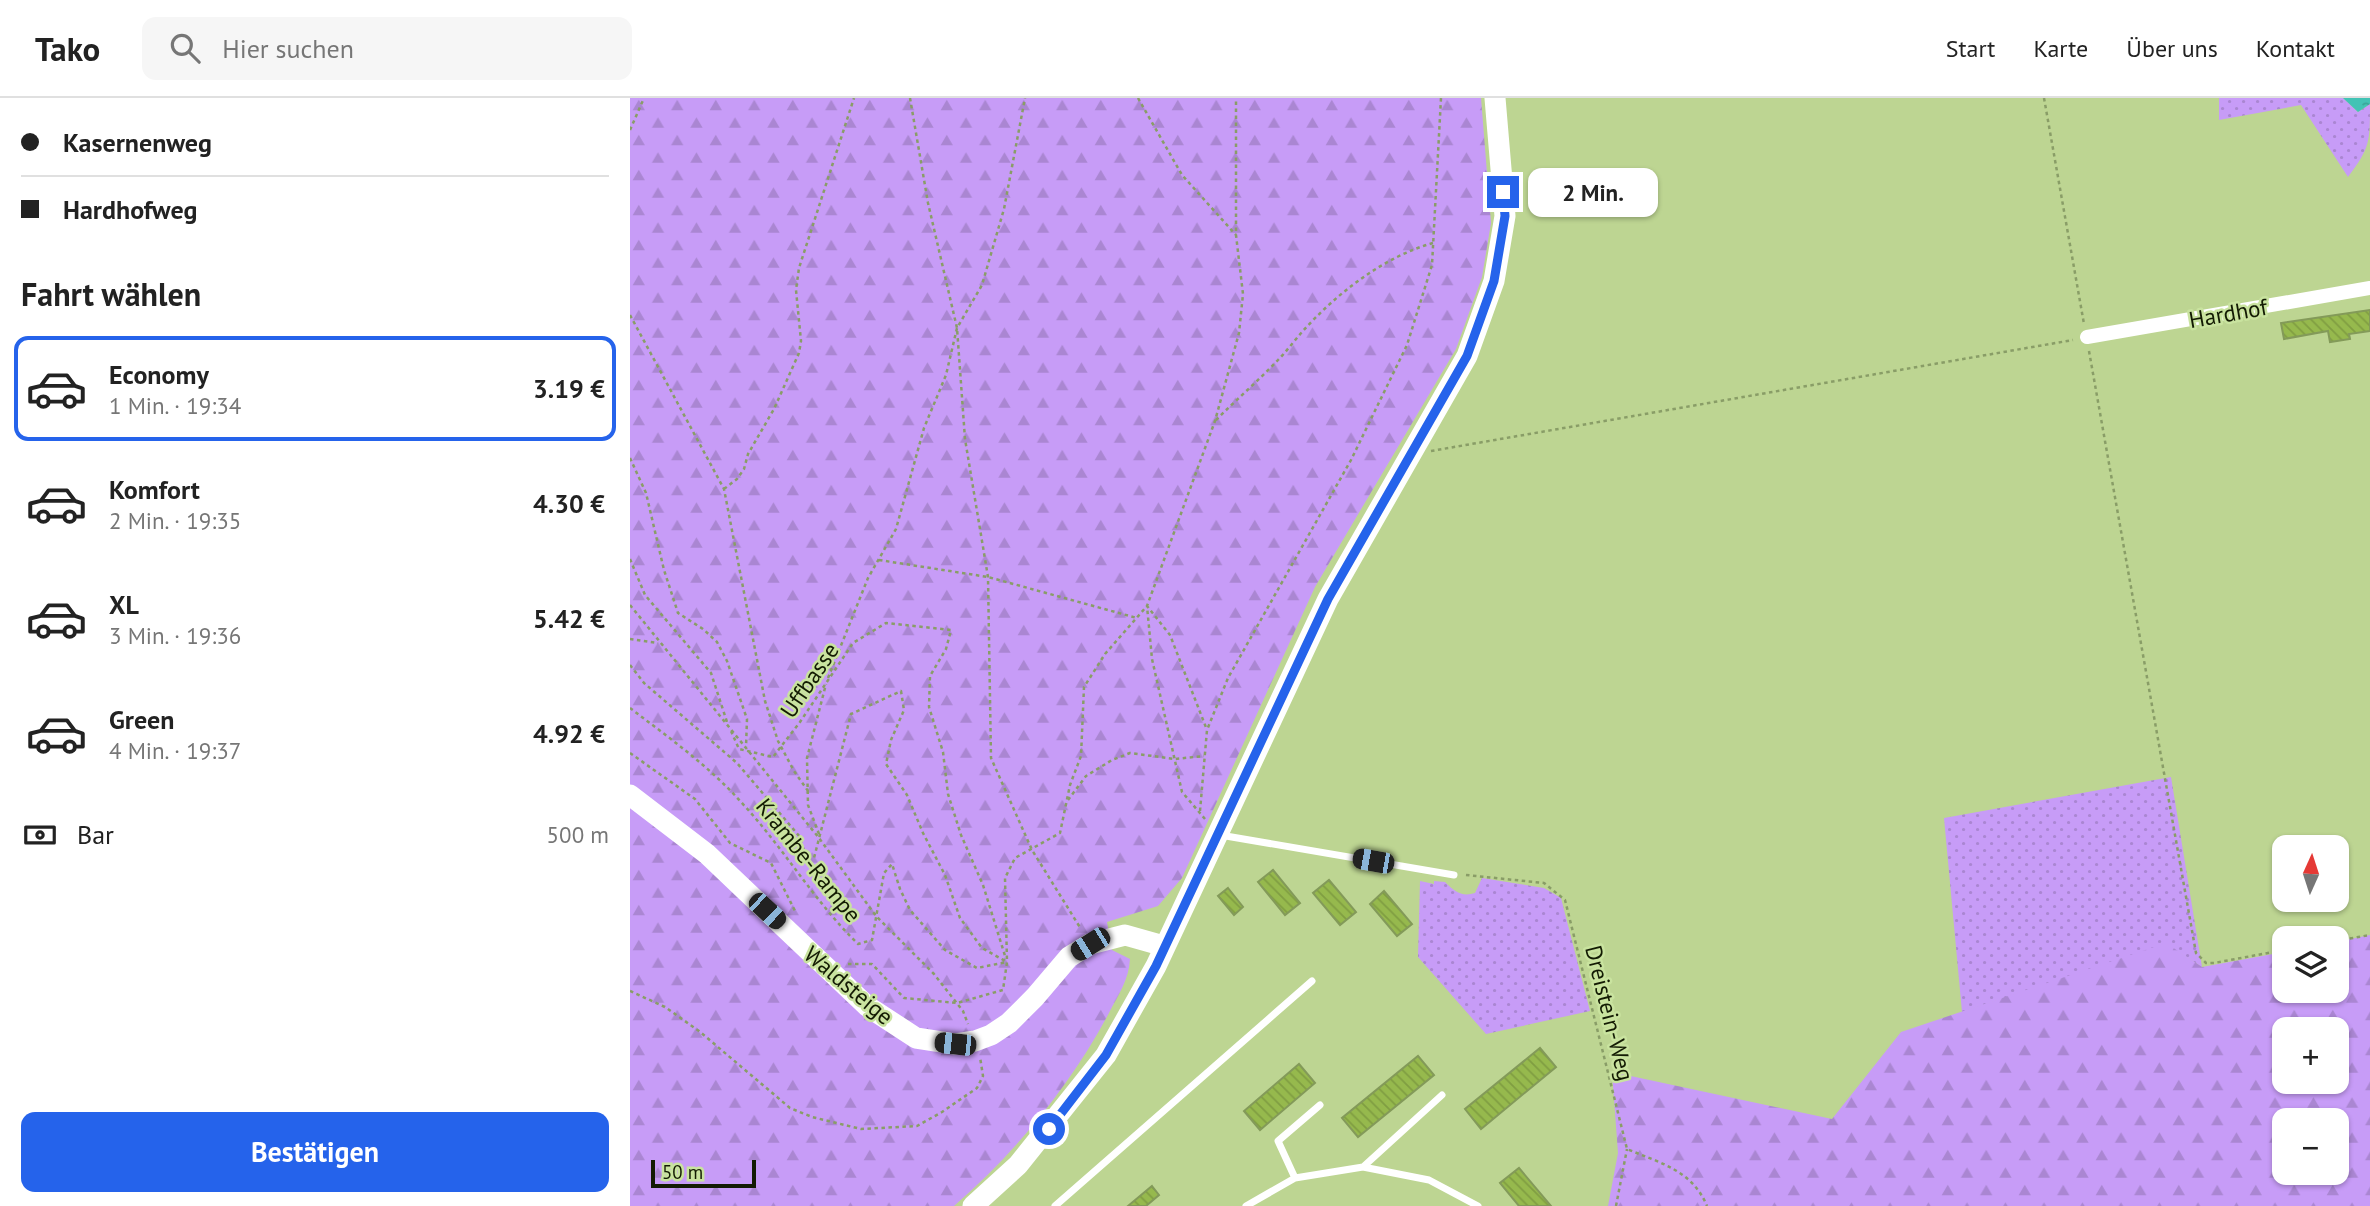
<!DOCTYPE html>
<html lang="de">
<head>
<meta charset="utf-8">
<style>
	body { margin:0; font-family:"PT Sans",sans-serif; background:#f6f6f6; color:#222; height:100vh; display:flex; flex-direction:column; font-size:26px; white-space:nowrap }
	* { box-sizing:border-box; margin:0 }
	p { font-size:23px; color:#767676 }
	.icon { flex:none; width:38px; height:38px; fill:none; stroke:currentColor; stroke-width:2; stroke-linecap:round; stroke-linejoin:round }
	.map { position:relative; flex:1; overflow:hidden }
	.side { display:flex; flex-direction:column; background:#fff; width:630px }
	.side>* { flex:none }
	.top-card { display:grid; align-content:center; height:154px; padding:0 21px; background:#fff }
	.needle { width:46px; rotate:3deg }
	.fabs { position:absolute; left:1642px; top:737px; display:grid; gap:14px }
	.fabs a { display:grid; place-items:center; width:77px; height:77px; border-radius:14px; background:#fff; box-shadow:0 2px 5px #0004; font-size:35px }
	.scale { position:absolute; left:21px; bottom:18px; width:105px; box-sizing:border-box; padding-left:7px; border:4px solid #131b03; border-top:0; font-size:19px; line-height:24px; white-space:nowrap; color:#131b03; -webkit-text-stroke:5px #c9e39f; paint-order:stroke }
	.end { position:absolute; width:32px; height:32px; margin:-16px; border:9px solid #2563eb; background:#fff; box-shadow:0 0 0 4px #fff }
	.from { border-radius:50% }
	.bubble { position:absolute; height:49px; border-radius:14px; background:#fff; box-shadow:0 2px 5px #0004; font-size:23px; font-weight:700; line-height:49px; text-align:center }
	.car { position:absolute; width:21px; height:42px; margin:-21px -10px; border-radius:9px; box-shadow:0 0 5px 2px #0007; background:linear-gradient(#222 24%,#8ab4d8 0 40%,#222 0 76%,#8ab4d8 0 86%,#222 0) }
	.top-card b { display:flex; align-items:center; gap:24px; height:66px; font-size:26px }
	.top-card b+b { border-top:2px solid #e0e0e0 }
	.top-card i { width:18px; height:18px; background:#222 }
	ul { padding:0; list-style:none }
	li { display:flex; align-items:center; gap:21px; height:105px; margin:0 14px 10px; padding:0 7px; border:4px solid transparent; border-radius:14px }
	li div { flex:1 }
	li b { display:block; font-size:26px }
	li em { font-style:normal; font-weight:700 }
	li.active { border-color:#2563eb }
	li>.icon { width:63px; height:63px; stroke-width:1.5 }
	h2 { padding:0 21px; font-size:32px; line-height:84px }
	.pay { display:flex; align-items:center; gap:18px; height:77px; padding:0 21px; font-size:26px }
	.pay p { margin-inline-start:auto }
	.cta { display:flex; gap:14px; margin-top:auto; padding:14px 21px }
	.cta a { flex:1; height:80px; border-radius:14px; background:#2563eb; color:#fff; font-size:28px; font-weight:700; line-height:80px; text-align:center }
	header { display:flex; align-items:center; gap:42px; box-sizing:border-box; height:98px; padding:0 35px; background:#fff; border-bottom:2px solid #e0e0e0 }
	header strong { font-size:33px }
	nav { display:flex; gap:38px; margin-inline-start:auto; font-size:24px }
	.search { width:490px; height:63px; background:#f6f6f6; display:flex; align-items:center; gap:18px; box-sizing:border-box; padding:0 24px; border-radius:14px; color:#767676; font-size:26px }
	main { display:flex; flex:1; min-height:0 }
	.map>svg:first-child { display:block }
	.grass { fill:url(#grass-dots) }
	.forest { fill:url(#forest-firs); fill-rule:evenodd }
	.water { fill:url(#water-ripples) }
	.building { fill:url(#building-back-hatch); stroke:#839a59; stroke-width:2 }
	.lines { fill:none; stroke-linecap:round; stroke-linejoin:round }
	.path { stroke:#899d67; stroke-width:2.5; stroke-dasharray:3.5 3.5; stroke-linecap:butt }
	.lane { stroke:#fff; stroke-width:7 }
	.street { stroke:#fff; stroke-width:14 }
	.secondary { stroke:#fff; stroke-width:21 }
	.route { stroke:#2563eb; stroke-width:9 }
	.labels { text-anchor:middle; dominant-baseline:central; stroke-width:5; stroke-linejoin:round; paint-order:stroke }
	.street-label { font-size:23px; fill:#131b03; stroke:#c9e39f }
</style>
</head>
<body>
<header>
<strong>Tako</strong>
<div class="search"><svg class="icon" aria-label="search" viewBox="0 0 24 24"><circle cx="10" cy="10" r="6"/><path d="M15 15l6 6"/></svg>Hier suchen</div>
<nav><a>Start</a><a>Karte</a><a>Über uns</a><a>Kontakt</a></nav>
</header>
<main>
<section class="side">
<div class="top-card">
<b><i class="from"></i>Kasernenweg</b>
<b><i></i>Hardhofweg</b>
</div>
<h2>Fahrt wählen</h2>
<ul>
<li class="active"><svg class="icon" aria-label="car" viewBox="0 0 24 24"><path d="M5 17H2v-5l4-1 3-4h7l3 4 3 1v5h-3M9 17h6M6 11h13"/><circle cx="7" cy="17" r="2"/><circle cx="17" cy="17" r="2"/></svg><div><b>Economy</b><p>1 Min. · 19:34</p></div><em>3.19 €</em></li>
<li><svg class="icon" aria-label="car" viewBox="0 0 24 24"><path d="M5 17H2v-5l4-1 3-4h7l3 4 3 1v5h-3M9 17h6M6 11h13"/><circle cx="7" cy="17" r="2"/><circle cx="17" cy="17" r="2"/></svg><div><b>Komfort</b><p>2 Min. · 19:35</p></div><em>4.30 €</em></li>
<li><svg class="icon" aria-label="car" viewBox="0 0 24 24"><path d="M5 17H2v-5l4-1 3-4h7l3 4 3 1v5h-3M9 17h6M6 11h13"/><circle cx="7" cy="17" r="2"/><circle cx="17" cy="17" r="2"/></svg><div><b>XL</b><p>3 Min. · 19:36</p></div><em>5.42 €</em></li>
<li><svg class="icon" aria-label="car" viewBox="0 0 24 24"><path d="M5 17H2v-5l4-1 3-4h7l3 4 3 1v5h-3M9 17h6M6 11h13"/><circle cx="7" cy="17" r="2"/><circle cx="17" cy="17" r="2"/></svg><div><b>Green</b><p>4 Min. · 19:37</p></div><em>4.92 €</em></li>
</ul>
<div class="pay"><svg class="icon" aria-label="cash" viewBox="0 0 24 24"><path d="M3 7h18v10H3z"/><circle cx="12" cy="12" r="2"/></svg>Bar<p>500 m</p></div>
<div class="cta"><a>Bestätigen</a></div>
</section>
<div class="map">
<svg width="1740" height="1108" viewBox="0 0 1740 1108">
	<defs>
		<pattern id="grass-dots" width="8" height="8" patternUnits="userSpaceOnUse" patternTransform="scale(1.75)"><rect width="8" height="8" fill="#c79cf7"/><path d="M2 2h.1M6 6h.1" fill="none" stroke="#aa86d2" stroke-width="1.8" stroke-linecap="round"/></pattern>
		<pattern id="forest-firs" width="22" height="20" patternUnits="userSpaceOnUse" patternTransform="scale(1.75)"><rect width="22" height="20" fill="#c79cf7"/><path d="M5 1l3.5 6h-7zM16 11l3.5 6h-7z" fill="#aa86d2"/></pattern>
		<pattern id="water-ripples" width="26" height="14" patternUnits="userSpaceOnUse" patternTransform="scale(1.75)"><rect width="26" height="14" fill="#42c3b5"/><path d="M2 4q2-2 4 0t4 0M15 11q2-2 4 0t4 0" fill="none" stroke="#39a79a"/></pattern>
		<pattern id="building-back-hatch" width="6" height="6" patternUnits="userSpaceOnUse" patternTransform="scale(1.75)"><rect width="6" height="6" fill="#96b94d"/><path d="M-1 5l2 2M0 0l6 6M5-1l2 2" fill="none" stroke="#809e42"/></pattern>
	</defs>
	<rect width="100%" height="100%" fill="#bdd592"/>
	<path class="grass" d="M1589,0H1713L1728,14L1740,6C1740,44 1740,50 1718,79L1671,7L1589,22Z
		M1541,679L1572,869L1536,846L1332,914L1314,720Z
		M852,780L914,790L931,800L960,913L856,936L788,859L790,783L804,786V783L815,784C825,794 832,799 845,795Z"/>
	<path class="forest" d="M0,0H851L861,125L852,179L826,251L685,489L552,780L528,808L477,824L482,852L500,861C499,882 488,897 479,915C440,988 386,1054 324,1108H0Z
		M1740,837V1108H978L988,1055L982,974L1202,1021L1271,934L1536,845L1572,869L1654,854V892H1706V844ZM1654,931H1706V984H1654ZM1654,1022H1706V1074H1654Z"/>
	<path class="water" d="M1713,0H1740V6L1728,14Z"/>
	<path class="building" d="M1740,212V233L1719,236L1720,241L1700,244L1698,233L1654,241L1651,225Z
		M643,772L670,805L655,817L628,784Z
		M699,782L726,814L710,827L683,795Z
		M598,790L613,809L604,817L588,798Z
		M754,793L782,826L767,838L740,806Z
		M910,950L926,969L851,1031L835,1011Z
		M788,958L804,977L728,1039L712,1020Z
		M669,966L685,985L630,1032L614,1013Z
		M889,1070L921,1108H889L870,1085Z
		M522,1088L529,1097L516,1108H498Z"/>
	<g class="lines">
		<path class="path" d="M280,0L298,105L327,230L335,341L358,479L361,660L402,752L451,831
			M508,0L552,77L606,137
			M1414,0L1454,226
			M0,32L14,0
			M0,217L94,391L135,603L148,643L164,673L178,693
			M1459,253L1566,855L1576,865H1584L1654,852
			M586,322C606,302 628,283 648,262C656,254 664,243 672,234C706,196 753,159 803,145
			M801,353L1443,242
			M0,360L16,395L34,472L48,515L73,531L87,544L97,563L117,621L116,649
			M94,391L107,381L114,371L118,356L144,311L169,255L171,243L166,192L169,170L224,0
			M0,461L15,497L81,575L97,624
			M249,462L358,479L507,520
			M0,507L189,740L246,818L304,876L333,913L338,926
			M0,541L28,545
			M0,567L14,585L107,665L170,739L176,760H184L221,616L271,593L274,612L261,642L256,666L277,697L293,735L315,777L330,820L352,850L377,864
			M198,580L238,480L266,431L294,330L316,277L327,230L352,187L374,111L395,0
			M0,610C38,639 79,668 111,704C153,749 184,803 228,846L242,842L254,775L262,766L270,791L280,812L315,852L347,870L377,864
			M101,633L109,651L143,659L170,624L223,545L256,525L321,532L316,551L300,578L299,609L313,654L318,696L331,737L353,787L376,861
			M0,655L65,701L100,745L141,765L166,815
			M438,702L456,678L482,662L500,655L545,661L574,658
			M570,713L577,632L598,580L721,362L777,247L802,167L811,0
			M575,721L552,694L522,561L517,508L585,323L609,235L613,196L606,137V0
			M189,736L178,707L177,660L196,586
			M836,777L914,785L935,802L997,1051C1030,1065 1062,1072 1077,1108
			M1706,843L1740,837
			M218,866H242L274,900L327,905L373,892L377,864L375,780L385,760L430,735L440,687L451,658L454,589L475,556L517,508L540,537L577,632
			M0,893L35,909L69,933L160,1010L182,1019L231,1031L287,1028L312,1014L347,990L353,978L350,959
			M986,1108L997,1051"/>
		<path class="lane" d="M590,737L824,777
			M733,1069L812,997
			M665,1080L648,1043L690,1007
			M425,1108L682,883
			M616,1108L665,1080L733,1069L799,1082L848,1108"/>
		<path class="street" d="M1457,239L1740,190"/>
		<path class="secondary" d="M0,697L77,756L237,908L286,940L325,946L345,943L361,937L379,925L405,899L439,859L460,846L495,837L534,848
			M343,1108L388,1067L476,957L526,868L698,501L837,258L864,183L875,118L865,0"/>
	</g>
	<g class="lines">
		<path class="route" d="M419,1031L476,957L526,868L698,501L837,258L864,183L875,118L873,94"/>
	</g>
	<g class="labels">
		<g class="street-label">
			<text transform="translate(1598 215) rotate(-10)">Hardhof</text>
			<text transform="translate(179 582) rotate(-56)">Uffbasse</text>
			<text transform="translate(179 762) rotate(51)">Krambe-Rampe</text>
			<text transform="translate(219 887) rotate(40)">Waldsteige</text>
			<text transform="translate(980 915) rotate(76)">Dreistein-Weg</text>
		</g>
	</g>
</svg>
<div class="fabs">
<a><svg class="needle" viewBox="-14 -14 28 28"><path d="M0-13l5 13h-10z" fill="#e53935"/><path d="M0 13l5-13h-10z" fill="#767676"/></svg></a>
<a><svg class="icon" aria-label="layers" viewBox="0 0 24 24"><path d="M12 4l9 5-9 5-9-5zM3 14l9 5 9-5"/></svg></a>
<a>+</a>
<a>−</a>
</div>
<div class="scale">50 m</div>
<i class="end from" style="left:419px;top:1031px"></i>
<i class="end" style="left:873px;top:94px"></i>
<div class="bubble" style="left:898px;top:70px;width:130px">2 Min.</div>
<i class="car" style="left:743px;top:763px;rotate:280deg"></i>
<i class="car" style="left:137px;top:813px;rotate:133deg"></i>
<i class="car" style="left:460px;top:846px;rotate:238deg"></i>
<i class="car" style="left:325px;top:946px;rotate:276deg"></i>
</div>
</main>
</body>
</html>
